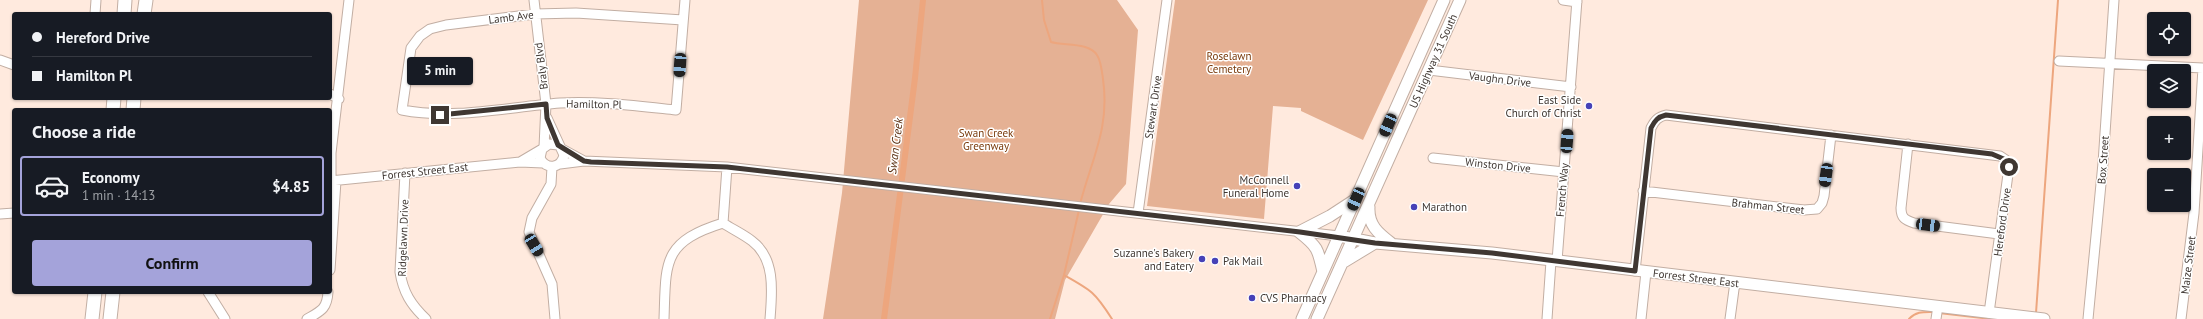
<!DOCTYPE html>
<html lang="en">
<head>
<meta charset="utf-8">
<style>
	body { margin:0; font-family:"PT Sans",sans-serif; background:#242831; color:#f1f3f6; height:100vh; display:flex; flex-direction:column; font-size:15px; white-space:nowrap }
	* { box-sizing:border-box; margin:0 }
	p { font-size:13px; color:#9ea1a6 }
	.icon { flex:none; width:22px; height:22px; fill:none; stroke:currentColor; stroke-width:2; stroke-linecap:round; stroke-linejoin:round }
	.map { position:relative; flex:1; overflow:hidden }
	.sheet { position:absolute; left:12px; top:108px; width:320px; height:186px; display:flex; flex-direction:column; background:#171b24; border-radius:4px; box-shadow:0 1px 3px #0004 }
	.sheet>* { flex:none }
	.hud { position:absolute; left:12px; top:12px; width:320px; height:88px; border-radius:4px; box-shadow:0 1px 3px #0004; display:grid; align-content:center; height:88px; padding:0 20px; background:#171b24 }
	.buttons { position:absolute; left:2147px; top:12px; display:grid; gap:8px }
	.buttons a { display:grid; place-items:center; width:44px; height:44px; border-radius:4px; background:#171b24; box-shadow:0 1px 3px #0004; font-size:20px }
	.end { position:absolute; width:18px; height:18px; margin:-9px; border:5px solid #3f3732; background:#fff; box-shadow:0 0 0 2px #fff }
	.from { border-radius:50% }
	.bubble { position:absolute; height:28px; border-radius:4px; background:#171b24; box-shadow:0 1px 3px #0004; font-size:13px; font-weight:700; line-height:28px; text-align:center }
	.car { position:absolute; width:12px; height:24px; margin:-12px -6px; border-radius:5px; box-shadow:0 0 3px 1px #0007; background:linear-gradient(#222 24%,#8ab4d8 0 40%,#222 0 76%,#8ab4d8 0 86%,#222 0) }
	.hud b { display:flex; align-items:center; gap:14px; height:38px; font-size:15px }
	.hud b+b { border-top:1px solid #363941 }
	.hud i { width:10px; height:10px; background:#f1f3f6 }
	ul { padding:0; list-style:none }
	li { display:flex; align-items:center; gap:12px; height:60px; margin:0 8px 6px; padding:0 12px; border:2px solid #363941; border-radius:4px }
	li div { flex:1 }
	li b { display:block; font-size:15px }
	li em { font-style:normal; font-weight:700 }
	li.selected { border-color:#a4a3da }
	li>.icon { width:36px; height:36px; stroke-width:1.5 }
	h2 { padding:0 20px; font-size:18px; line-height:48px }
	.primary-button { display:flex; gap:8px; margin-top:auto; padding:8px 20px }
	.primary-button a { flex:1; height:46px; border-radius:4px; background:#a4a3da; color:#111; font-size:16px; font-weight:700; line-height:46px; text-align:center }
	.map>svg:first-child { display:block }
	.green { fill:#e5b194 }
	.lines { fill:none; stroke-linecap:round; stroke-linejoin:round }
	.stream { stroke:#eda67e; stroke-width:2 }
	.canal { stroke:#eda67e; stroke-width:6 }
	.minor-casing { stroke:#c2aea3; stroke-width:11 }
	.major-casing { stroke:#c2aea3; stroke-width:13 }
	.highway-casing { stroke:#c2aea3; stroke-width:15 }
	.minor { stroke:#fff; stroke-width:9 }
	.major { stroke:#fff; stroke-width:11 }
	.highway { stroke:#fff; stroke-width:13 }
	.route { stroke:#3f3732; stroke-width:5 }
	.poi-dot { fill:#4641b7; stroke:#fff; stroke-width:1.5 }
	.labels { text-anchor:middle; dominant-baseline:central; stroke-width:3; stroke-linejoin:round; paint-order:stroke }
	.street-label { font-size:11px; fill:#3f3732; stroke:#fff }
	.park-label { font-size:11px; fill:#793a0b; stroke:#fff }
	.poi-label { font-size:11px; fill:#3f3732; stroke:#fff; text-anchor:end }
	.water-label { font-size:12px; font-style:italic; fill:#582c0e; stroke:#fff }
</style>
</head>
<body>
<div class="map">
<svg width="2203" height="319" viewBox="0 0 2203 319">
	<rect width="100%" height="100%" fill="#ffeade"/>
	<path class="green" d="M859,0H1117L1138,30L1126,184L1109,204L1065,280L1055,319H823L842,193Z
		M1175,0H1428L1363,140L1301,111V108L1273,106L1264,219L1147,206Z"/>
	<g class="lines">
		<path class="stream" d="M1042,0L1044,20L1051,42C1064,46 1089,42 1097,55C1101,61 1102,72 1103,79C1110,128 1092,158 1080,204
			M1064,275C1091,290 1095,292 1112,319
			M1939,313L1991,319
			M2036,313L2058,0
			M1050,319L1064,275L1079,210
			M1909,319C1916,311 1924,312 1934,312"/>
		<path class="canal" d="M884,319L915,78L923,0"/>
		<g class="minor-casing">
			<path id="minor" d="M534,0L546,104L544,147
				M1563,0L1577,2
				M95,14L96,0
				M683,20L576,13L535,14L446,25L430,29L420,36L411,48L402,110C454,120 508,107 560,103C599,101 638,106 676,110L685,0
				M0,60L14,65
				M2059,61L2203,68
				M1429,70L1571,87
				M330,94L339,99
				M547,118L564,155C561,169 546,170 540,158L542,149L549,144L558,145
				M1908,144L1901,208C1901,218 1905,220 1914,223L1999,234
				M562,149L584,161
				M1433,158L1564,172
				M520,162L542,149
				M560,164L584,161L727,167L1339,236
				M552,167L551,184L532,218L529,232L552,284L555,319
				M405,173L400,272C403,292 411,305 426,319
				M330,181L520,162L543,163
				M331,181V153L349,0
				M1643,191L1804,210L1817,209L1822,203L1824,196L1831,135
				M1138,213L1167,0
				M0,214L14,213
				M723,223C732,229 743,234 752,241C776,259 772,293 770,319
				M723,223L727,167
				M1557,261L1577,0
				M330,270L336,181
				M1635,271L1651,128C1655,120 1658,117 1666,115L2000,156L2006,160L2009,167L1989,313
				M208,292L225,319
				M307,319C321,311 327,309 328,292
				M664,319C666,262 662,242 723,223
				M1547,319L1551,261
				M1641,319L1646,272
				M1730,319L1735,282
				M1936,319L1938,306
				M2088,319L2103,163L2114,0
				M2181,319L2194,213L2203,68"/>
		</g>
		<g class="major-casing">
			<path id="major" d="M1369,207C1368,225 1378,233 1391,243
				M1339,236L1375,243L1492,253L2044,319
				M1342,263L1375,243
				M1323,272C1318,249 1318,247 1299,232L1330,216L1356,199
				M1302,319L1444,0
				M1317,319L1460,0"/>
		</g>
		<g class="highway-casing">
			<path id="highway" d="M124,14L125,0
				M144,14L146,0
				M113,110L114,98
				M133,110L134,98
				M92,319L95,292
				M110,319L113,292"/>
		</g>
		<use href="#minor" class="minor"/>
		<use href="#major" class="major"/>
		<use href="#highway" class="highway"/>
	</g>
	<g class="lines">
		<path class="route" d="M440,115L546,104L547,118L558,145L584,161L591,162L727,167L1300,232L1375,243L1492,253L1635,271L1651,128C1655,120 1658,117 1666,115L1992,154L2006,160L2009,167"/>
	</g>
	<g class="poi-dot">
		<circle cx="1589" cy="106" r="4"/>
		<circle cx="1297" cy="186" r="4"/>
		<circle cx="1414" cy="207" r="4"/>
		<circle cx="1202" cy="259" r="4"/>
		<circle cx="1215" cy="261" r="4"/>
		<circle cx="1252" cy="298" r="4"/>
	</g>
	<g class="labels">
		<g class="street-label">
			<text transform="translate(511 17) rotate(-7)">Lamb Ave</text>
			<text transform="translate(1433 61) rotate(-66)">US Highway 31 South</text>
			<text transform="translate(541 66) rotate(-97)">Braly Blvd</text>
			<text transform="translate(1500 79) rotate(7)">Vaughn Drive</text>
			<text transform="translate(594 104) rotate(1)">Hamilton Pl</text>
			<text transform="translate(1153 107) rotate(-82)">Stewart Drive</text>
			<text transform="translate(2103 160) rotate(-86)">Box Street</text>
			<text transform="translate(1498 165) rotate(6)">Winston Drive</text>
			<text transform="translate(425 171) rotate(-6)">Forrest Street East</text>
			<text transform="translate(1562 190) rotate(-85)">French Way</text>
			<text transform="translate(1768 206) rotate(6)">Brahman Street</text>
			<text transform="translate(2002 222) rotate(-82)">Hereford Drive</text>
			<text transform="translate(403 238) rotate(-88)">Ridgelawn Drive</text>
			<text transform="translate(2188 265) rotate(-83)">Maize Street</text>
			<text transform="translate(1696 278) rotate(7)">Forrest Street East</text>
		</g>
		<g class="park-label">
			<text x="1229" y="56">Roselawn<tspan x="1229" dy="13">Cemetery</tspan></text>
			<text x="986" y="133">Swan Creek<tspan x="986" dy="13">Greenway</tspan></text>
		</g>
		<g class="poi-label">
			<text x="1581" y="100">East Side<tspan x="1581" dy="13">Church of Christ</tspan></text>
			<text x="1289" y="180">McConnell<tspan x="1289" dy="13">Funeral Home</tspan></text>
			<text x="1422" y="207" text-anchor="start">Marathon</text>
			<text x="1194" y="253">Suzanne's Bakery<tspan x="1194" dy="13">and Eatery</tspan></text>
			<text x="1223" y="261" text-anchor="start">Pak Mail</text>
			<text x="1260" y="298" text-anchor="start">CVS Pharmacy</text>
		</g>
		<g class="water-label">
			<text transform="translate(895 146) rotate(-83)">Swan Creek</text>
		</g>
	</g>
</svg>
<div class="buttons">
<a><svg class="icon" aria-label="locate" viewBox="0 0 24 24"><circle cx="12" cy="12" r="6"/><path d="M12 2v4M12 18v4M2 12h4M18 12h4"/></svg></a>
<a><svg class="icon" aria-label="layers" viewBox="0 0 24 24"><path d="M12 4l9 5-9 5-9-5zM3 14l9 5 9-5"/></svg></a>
<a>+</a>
<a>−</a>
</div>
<i class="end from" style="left:2009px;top:167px"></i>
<i class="end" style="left:440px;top:115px"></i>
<div class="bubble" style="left:407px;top:57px;width:66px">5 min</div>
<i class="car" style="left:680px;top:65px;rotate:184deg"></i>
<i class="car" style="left:1388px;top:125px;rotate:204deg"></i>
<i class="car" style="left:1567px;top:141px;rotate:4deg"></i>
<i class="car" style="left:1826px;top:175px;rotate:188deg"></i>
<i class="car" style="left:1356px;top:199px;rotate:204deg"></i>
<i class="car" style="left:1928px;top:225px;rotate:97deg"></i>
<i class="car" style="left:534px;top:245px;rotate:149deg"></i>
<div class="hud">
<b><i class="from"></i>Hereford Drive</b>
<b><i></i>Hamilton Pl</b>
</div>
<section class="sheet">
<h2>Choose a ride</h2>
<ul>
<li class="selected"><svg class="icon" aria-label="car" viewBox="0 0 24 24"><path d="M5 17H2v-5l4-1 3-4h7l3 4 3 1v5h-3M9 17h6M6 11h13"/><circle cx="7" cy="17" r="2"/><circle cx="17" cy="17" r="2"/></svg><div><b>Economy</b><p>1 min · 14:13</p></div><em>$4.85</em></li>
</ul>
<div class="primary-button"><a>Confirm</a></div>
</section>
</div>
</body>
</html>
